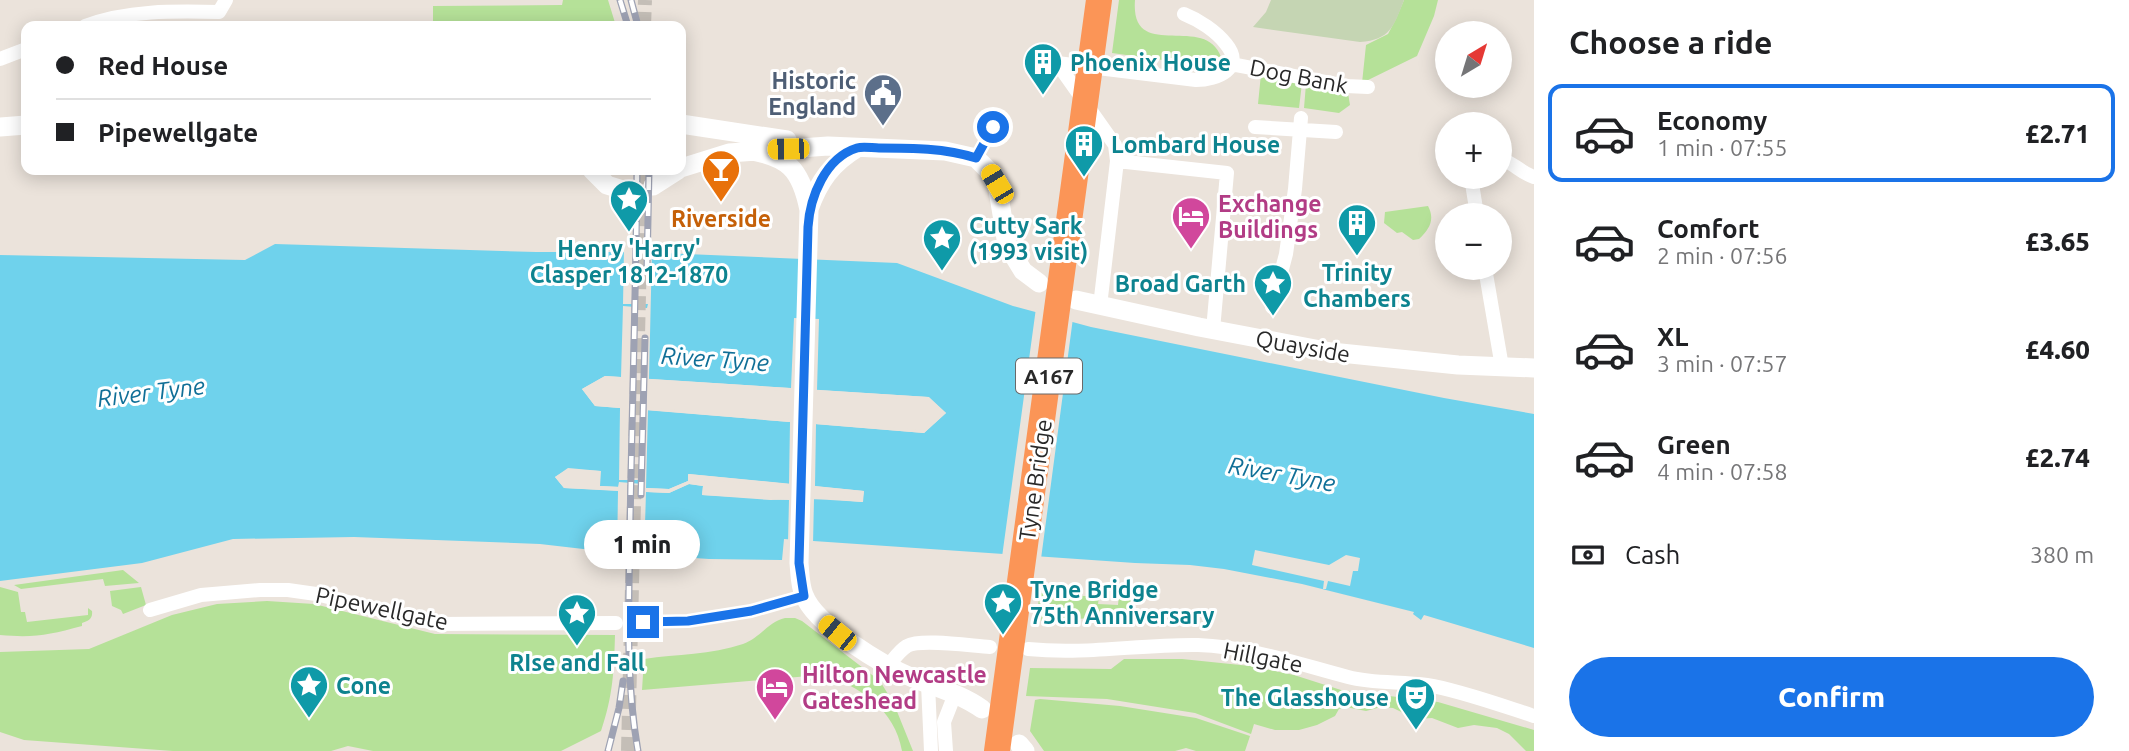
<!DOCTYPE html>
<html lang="en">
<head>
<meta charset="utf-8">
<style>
	body { margin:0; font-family:Ubuntu,sans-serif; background:#f6f6f6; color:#202124; height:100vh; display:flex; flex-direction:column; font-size:26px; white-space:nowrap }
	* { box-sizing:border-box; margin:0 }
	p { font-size:23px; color:#757577 }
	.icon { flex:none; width:38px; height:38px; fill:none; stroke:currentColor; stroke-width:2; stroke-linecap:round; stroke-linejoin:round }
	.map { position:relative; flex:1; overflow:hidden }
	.details { display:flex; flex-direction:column; background:#fff; width:595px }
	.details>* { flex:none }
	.hud { position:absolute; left:21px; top:21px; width:665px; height:154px; border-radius:14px; box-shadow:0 4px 18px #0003; display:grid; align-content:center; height:154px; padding:0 35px; background:#fff }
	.needle { width:46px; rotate:38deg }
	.tools { position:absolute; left:1435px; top:21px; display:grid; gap:14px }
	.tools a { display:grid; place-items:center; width:77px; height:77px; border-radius:50%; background:#fff; box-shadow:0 4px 18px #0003; font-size:35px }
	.end { position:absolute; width:32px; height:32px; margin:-16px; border:9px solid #1a73e8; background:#fff; box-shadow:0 0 0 4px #fff }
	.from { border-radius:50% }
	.bubble { position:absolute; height:49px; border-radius:24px; background:#fff; box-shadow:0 4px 18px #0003; font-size:23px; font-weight:800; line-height:49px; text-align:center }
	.car { position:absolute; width:21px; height:42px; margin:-21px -10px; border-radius:9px; box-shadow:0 0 5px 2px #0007; background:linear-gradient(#f5c518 24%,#345 0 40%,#f5c518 0 76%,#345 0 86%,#f5c518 0) }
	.hud b { display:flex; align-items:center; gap:24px; height:66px; font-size:26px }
	.hud b+b { border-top:2px solid #e0e0e0 }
	.hud i { width:18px; height:18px; background:#202124 }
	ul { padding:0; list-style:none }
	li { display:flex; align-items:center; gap:21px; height:98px; margin:0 14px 10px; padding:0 21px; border:4px solid transparent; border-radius:14px }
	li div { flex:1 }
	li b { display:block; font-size:26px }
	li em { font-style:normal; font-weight:800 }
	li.on { border-color:#1a73e8 }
	li>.icon { width:63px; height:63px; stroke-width:1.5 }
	h2 { padding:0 35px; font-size:32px; line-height:84px }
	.pay { display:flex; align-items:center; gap:18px; height:77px; padding:0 35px; font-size:26px }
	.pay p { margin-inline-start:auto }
	.cta { display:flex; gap:14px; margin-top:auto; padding:14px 35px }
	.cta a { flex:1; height:80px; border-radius:42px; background:#1a73e8; color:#fff; font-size:28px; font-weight:800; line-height:80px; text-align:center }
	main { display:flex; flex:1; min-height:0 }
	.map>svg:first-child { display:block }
	.green { fill:#b5e198 }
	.cemetery { fill:#c5d5b3 }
	.water { fill:#6fd2ec; fill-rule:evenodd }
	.pier { fill:#ebe3db; fill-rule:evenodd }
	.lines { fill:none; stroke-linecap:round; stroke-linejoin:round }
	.street-tunnel { stroke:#c4beb7; stroke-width:14; stroke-dasharray:14 7; stroke-linecap:butt }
	.secondary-tunnel { stroke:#c4beb7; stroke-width:19; stroke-dasharray:19 10; stroke-linecap:butt }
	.street { stroke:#fff; stroke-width:14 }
	.secondary { stroke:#fff; stroke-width:19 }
	.highway { stroke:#fb9557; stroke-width:26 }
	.rail-casing { stroke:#9ea2b3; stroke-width:7 }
	.rail { stroke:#fff; stroke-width:4.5; stroke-dasharray:13; stroke-linecap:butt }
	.route { stroke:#1a73e8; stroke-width:9 }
	.labels { text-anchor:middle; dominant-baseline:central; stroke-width:6; stroke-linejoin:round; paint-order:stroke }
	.shield { fill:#fff; stroke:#696969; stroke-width:2 }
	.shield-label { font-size:21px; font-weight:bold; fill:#292929 }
	.culture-label { font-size:23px; font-weight:bold; fill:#0d838f; stroke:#fff; text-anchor:start }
	.street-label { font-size:23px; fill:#292929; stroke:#fff }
	.service-label { font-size:23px; font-weight:bold; fill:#4e5e75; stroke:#fff; text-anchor:end }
	.hotel-label { font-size:23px; font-weight:bold; fill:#b23c85; stroke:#fff; text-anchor:start }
	.food-label { font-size:23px; font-weight:bold; fill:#c56008; stroke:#fff }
	.water-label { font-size:24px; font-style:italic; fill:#106f97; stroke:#fff }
</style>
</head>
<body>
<main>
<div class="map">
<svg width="1534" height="751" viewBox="0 0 1534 751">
	<rect width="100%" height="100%" fill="#ebe3db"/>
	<path class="green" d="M563,0H608L616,26H433V6L562,5Z
		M1119,0H1135C1130,64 1205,12 1221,57L1219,70L1197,76L1198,65L1112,53Z
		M1404,0H1438L1434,16L1417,56L1362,83L1366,45L1388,34L1396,19Z
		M1261,74L1302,83L1299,108L1258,104Z
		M1306,84L1348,93L1350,105L1339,113L1304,108Z
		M1428,206C1435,219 1430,229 1419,239L1413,240L1402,232L1397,233L1384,223L1385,212Z
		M123,570L139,583L105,586L103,579L21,589L14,585Z
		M0,587L18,592L21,612H25L27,622L88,615V608L92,611C93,619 88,621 82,623V626C49,635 34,638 0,635Z
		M141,587L146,605L123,614L121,610L112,606L110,591Z
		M1040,593L1099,597L1098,604L1118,605L1119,595L1136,597L1133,613L1128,616L1041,621L1042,612L1037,611Z
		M267,601L314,604L435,634L615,635C614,671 613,696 601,731L561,751H373L348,746L331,751H173L24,740L0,732V652L89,649L172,615L217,604Z
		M785,618H795L802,621L880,681L894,704L913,751H902C895,710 860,685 821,675L642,690L644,659C677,654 711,655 743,644C760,638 768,622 785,618Z
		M1124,659H1182L1250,666L1294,675L1341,690L1438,702L1534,730V751H1526L1509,734L1497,728L1474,725L1458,728L1432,718L1416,719L1393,708L1381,707L1366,711L1346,707L1339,709L1335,716L1317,725L1299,730H1275L1254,724L1251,734L1195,713L1107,699L1026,696L1030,668L1111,669Z
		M1040,699L1120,706L1196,718L1250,736L1245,751H1196L1186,748L1175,751H1044L1030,731L1035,700Z"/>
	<path class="cemetery" d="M1271,0H1404C1394,26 1390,40 1360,42L1253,27L1266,12Z"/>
	<path class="water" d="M275,244L536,252H640L897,263L1013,306L1091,327L1444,398L1534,414V648L1424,615L1421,620L1413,614L1414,612L1302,584L1224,569L1190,565L1135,563L784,539L782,560L709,559L622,553L591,555L592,550L540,544L354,537L233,539L142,563L0,581V255L245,260ZM605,376L928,397L946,413L924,433L595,406L582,389ZM568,469L600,471V486L669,489L688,481L689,474L864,491L862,502L828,499L770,500L702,495L703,486L689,484L669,493L564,488L555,477Z"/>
	<path class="pier" d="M624,248L652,249L649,379L791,388L794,318L819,319L817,390L929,397L946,413L924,433L816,424L815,486L864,491L863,502L814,499L813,544L788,542L789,500L702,495L703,486L689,484L669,493L646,492L644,558L617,557L618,491L564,488L555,477L568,468L601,471L600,486L618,487L619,482L643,484L644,480H619L620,408L595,406L582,389L605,376L621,377L623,306L647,308L648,304H623ZM606,380L927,400L941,413L923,430L597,403L587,390ZM648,410L790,422L789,484L688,474V481L669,489L646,488ZM692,478L827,491L860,494V498L828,496H770L706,492V483L691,481Z
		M1036,308L1073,318L1041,559L1002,557Z
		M1255,550L1329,565L1346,555L1360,558L1358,571H1353L1350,586L1328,581L1326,589H1323L1324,581L1252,565Z"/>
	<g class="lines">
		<path class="street-tunnel" d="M644,26L645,0
			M628,751L642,170"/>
		<path class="secondary-tunnel" d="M626,191L641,190L653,186"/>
		<path class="street" d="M85,26C127,10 174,11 219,12L226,0
			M0,59L26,49
			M1057,63L1115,145L1117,161L1100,306
			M1057,63L1196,80C1217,80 1246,68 1226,44C1216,31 1199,20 1184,14
			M1231,64L1346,86L1368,87
			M1255,127L1336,132
			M976,158L993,127
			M1500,159C1513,162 1521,173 1534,177
			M1117,161L1227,173L1213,330
			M1471,177L1477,215
			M1485,268L1502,367
			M1272,307L1286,254L1295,189L1301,118
			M150,610L201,595L260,590H288L316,594L437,624L616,623
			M643,622L688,621L751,611L804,596
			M1028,649C1087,655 1140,644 1198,645C1251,647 1298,664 1348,677C1374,684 1401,681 1427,685C1459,690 1503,706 1534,716
			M888,666C894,659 899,651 907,646C921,638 972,646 990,647
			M928,684L931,751
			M946,751L944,722L955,694"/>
		<path class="secondary" d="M681,124L787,140
			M0,127L26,125
			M746,150C788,156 801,169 809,210L799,563C800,574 800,586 804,595C815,625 884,666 913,678C937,688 961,694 982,709
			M681,168L729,153L828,146L945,151L976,158L989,171L997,184L1007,245L1023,271L1039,283
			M592,170L607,185L626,191
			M653,186L678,170
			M809,209C819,181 832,163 857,148
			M1076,300L1199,327L1331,352L1458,365L1534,368
			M1019,744L1025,751"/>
		<path class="highway" d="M997,751L1099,0"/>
		<g class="rail-casing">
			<path id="rail" d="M620,0L628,26
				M631,0L638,26
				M637,170C636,289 632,408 630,527C629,602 625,677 638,751
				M647,268L649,170
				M641,495L645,338
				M608,751L619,708L623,681"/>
		</g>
		<use href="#rail" class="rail"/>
	</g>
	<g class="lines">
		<path class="route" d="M643,622L688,621L751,611L804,596L799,563L808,227C810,197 825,158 857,148C863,146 872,148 879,148C911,148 945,148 976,158L993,127"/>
	</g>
	<defs>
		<g id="building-pin" transform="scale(2.0125)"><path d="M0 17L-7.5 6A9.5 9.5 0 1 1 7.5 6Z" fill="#0f9aa8" stroke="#fff"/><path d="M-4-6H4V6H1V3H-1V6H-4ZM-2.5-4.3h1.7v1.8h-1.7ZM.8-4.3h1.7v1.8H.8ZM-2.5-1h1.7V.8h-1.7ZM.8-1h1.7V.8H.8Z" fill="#fff"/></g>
		<g id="civic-pin" transform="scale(2.0125)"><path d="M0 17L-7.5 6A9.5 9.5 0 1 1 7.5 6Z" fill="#5c6f8a" stroke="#fff"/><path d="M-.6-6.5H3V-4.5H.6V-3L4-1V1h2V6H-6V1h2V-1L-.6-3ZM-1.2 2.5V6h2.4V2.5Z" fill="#fff"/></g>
		<g id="bar-pin" transform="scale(2.0125)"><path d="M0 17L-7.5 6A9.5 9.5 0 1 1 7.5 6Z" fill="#e8710a" stroke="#fff"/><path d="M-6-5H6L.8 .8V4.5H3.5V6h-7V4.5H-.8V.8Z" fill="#fff"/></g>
		<g id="sight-pin" transform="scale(2.0125)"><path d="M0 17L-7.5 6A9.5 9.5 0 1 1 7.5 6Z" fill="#0f9aa8" stroke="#fff"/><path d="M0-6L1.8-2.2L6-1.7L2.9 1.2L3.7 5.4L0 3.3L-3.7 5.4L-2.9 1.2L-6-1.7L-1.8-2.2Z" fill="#fff"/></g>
		<g id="hotel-pin" transform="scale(2.0125)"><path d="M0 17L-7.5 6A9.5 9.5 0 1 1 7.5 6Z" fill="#d1479c" stroke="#fff"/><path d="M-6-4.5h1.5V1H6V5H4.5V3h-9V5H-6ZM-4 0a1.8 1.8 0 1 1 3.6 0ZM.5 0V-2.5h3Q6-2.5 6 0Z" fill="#fff"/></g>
		<g id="theatre-pin" transform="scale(2.0125)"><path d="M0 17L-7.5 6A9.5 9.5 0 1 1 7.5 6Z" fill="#0f9aa8" stroke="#fff"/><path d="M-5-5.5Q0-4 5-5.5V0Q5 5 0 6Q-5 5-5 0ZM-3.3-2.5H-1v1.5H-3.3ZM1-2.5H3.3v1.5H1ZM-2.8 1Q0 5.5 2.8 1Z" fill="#fff"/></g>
	</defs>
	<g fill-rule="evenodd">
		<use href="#building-pin" x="1043" y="62"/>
		<use href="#civic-pin" x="883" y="93"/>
		<use href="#building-pin" x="1084" y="144"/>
		<use href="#bar-pin" x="721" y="169"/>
		<use href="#sight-pin" x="629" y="199"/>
		<use href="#hotel-pin" x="1191" y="216"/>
		<use href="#building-pin" x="1357" y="223"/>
		<use href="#sight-pin" x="942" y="238"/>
		<use href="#sight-pin" x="1273" y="283"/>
		<use href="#sight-pin" x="1003" y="602"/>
		<use href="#sight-pin" x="577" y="613"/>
		<use href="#sight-pin" x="309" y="685"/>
		<use href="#hotel-pin" x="775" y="687"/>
		<use href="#theatre-pin" x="1416" y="697"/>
	</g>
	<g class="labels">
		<rect class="shield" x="1016" y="358.5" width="66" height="35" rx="5"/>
		<g class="shield-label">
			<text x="1049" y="376">A167</text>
		</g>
		<g class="culture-label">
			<text x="1070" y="62">Phoenix House</text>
			<text x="1111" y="144">Lombard House</text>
			<text x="969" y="225">Cutty Sark<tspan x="969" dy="26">(1993 visit)</tspan></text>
			<text x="629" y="248" text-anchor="middle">Henry 'Harry'<tspan x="629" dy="26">Clasper 1812-1870</tspan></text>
			<text x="1357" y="272" text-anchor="middle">Trinity<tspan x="1357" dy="26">Chambers</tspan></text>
			<text x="1246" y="283" text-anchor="end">Broad Garth</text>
			<text x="1030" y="589">Tyne Bridge<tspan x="1030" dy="26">75th Anniversary</tspan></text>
			<text x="577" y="662" text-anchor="middle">RIse and Fall</text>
			<text x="336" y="685">Cone</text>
			<text x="1389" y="697" text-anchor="end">The Glasshouse</text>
		</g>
		<g class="street-label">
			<text transform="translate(1299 76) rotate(11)">Dog Bank</text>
			<text transform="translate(1303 346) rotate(10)">Quayside</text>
			<text transform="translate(1035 480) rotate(-82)">Tyne Bridge</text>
			<text transform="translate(382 608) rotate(12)">Pipewellgate</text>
			<text transform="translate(1263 657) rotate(11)">Hillgate</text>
		</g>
		<g class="service-label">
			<text x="856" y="80">Historic<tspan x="856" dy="26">England</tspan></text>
		</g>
		<g class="hotel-label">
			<text x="1218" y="203">Exchange<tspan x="1218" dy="26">Buildings</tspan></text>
			<text x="802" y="674">Hilton Newcastle<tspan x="802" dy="26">Gateshead</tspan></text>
		</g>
		<g class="food-label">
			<text x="721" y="218">Riverside</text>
		</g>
		<g class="water-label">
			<text transform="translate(715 359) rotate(4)">River Tyne</text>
			<text transform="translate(151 392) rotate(-7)">River Tyne</text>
			<text transform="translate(1282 474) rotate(10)">River Tyne</text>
		</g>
	</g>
</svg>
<div class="tools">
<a><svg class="needle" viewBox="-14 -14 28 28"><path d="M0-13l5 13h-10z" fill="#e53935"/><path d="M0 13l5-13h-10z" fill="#757577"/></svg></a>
<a>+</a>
<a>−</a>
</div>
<i class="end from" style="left:993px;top:127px"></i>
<i class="end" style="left:643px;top:622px"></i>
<div class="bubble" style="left:584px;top:520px;width:116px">1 min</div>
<i class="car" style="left:788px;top:149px;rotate:269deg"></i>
<i class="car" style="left:997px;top:184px;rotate:329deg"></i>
<i class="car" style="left:837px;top:633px;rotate:309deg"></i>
<div class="hud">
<b><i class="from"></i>Red House</b>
<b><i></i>Pipewellgate</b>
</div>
</div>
<section class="details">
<h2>Choose a ride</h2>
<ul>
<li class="on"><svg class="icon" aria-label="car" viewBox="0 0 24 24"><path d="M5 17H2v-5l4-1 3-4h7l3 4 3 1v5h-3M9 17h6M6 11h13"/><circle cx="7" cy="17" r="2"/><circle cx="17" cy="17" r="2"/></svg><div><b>Economy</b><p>1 min · 07:55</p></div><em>£2.71</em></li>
<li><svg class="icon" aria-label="car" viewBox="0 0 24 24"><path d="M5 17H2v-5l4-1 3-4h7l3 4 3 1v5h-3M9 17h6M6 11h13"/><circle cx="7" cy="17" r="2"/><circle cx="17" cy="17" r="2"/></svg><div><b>Comfort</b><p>2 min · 07:56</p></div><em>£3.65</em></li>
<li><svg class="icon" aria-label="car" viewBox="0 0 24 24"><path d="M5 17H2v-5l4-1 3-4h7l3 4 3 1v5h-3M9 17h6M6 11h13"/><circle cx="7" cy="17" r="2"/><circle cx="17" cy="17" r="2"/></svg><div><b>XL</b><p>3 min · 07:57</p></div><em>£4.60</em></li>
<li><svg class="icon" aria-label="car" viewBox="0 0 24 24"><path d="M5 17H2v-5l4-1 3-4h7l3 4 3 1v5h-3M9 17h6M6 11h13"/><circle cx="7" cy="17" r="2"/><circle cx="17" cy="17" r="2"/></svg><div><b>Green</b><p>4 min · 07:58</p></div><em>£2.74</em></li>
</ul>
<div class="pay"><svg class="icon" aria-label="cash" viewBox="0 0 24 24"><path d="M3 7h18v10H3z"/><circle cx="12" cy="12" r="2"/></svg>Cash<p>380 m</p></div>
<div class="cta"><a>Confirm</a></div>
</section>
</main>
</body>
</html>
